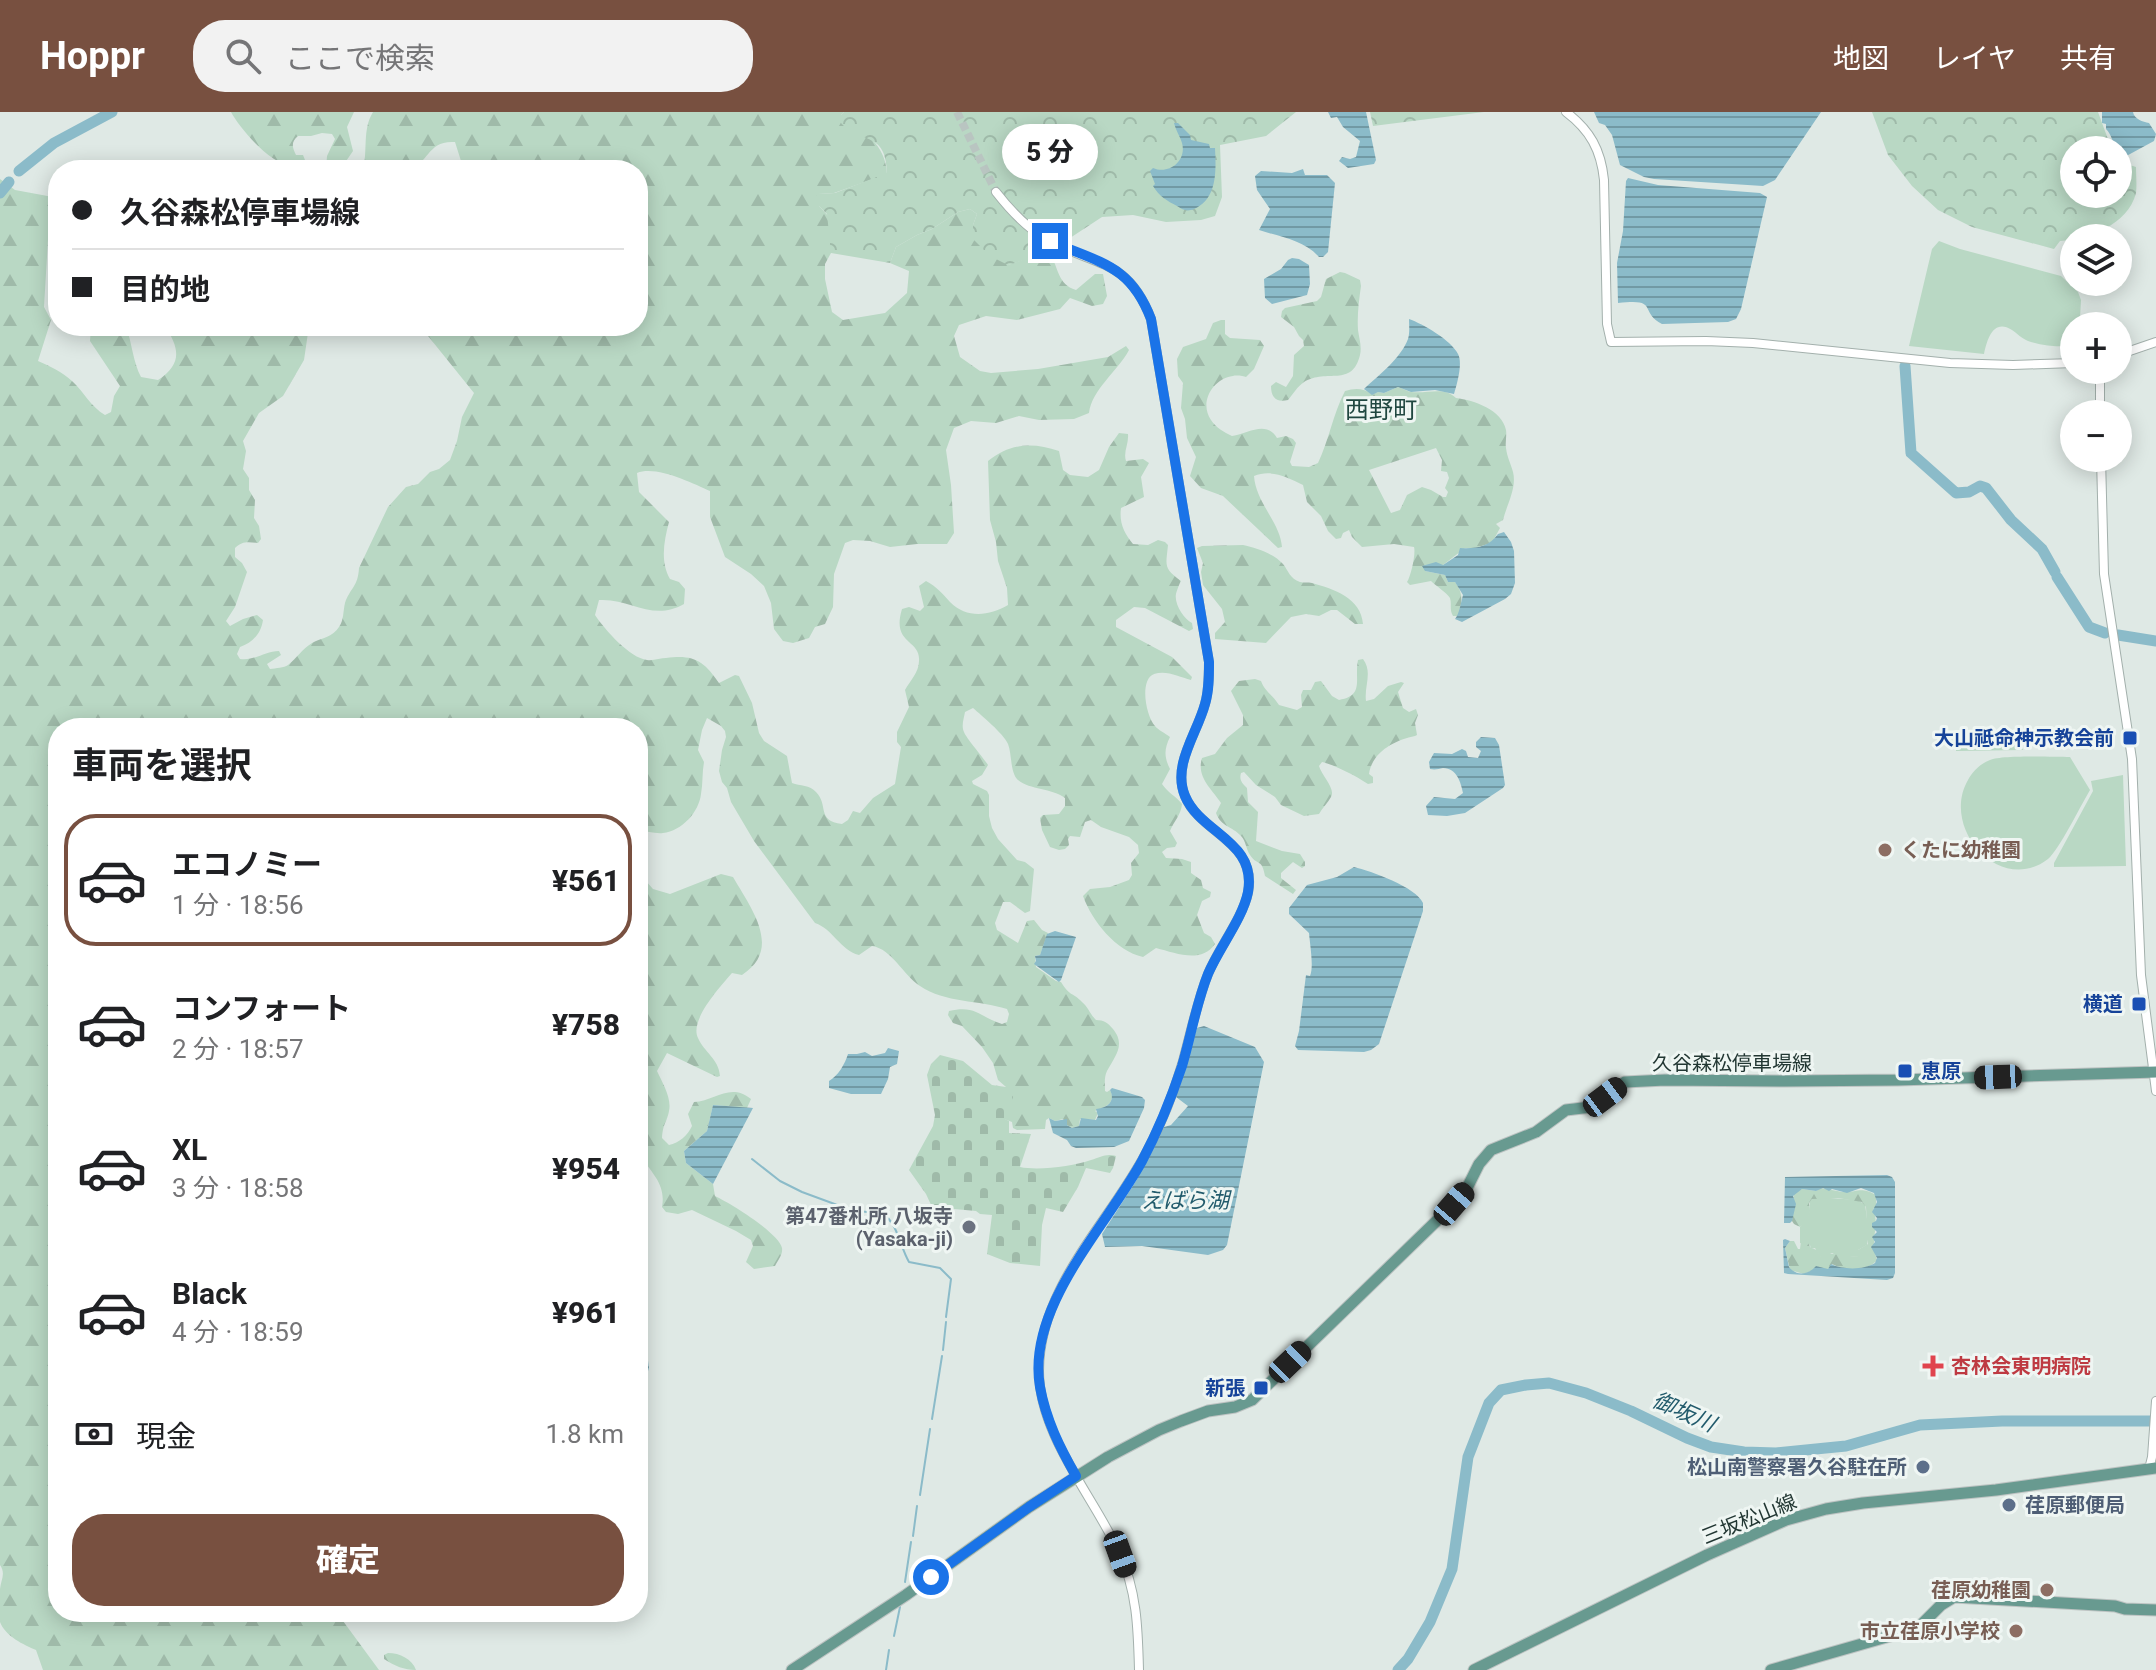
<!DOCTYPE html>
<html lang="ja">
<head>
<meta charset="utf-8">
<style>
	body { margin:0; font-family:Roboto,"Noto Sans JP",sans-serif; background:#f2f2f2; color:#202124; height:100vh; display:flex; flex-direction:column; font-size:30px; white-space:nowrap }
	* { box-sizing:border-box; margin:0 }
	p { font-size:26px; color:#757577 }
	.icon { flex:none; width:44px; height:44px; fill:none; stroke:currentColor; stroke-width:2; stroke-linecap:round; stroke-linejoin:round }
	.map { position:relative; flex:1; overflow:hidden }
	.details { position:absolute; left:48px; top:606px; width:600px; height:904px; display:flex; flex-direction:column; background:#fff; border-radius:32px; box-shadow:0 4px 20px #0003 }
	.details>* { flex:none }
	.hud { position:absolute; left:48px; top:48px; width:600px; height:176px; border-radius:32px; box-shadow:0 4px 20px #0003; display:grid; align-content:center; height:176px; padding:0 24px; background:#fff }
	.tools { position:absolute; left:2060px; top:24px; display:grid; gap:16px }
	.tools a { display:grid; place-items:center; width:72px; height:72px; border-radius:50%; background:#fff; box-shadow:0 4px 20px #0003; font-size:40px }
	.end { position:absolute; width:36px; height:36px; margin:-18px; border:10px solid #1a73e8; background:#fff; box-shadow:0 0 0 4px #fff }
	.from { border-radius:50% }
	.bubble { position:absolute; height:56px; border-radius:28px; background:#fff; box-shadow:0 4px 20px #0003; font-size:26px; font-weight:800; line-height:56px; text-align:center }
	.car { position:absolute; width:24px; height:48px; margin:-24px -12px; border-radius:10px; box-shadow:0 0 6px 2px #0007; background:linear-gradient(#222 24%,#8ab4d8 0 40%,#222 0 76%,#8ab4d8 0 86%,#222 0) }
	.hud b { display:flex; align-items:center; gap:28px; height:76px; font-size:30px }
	.hud b+b { border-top:2px solid #e0e0e0 }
	.hud i { width:20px; height:20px; background:#202124 }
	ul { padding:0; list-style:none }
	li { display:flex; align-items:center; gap:24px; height:132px; margin:0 16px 12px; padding:0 8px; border:4px solid transparent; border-radius:32px }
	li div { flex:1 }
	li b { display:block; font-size:30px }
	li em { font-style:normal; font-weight:800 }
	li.on { border-color:#785040 }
	li>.icon { width:72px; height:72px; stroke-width:1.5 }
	h2 { padding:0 24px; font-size:36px; line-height:96px }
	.pay { display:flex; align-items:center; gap:20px; height:88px; padding:0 24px; font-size:30px }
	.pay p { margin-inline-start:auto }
	.cta { display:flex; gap:16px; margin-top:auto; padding:16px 24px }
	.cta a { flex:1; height:92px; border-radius:32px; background:#785040; color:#fff; font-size:32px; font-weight:800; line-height:92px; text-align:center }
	header { display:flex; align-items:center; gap:48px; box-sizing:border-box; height:112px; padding:0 40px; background:#785040; color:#fff }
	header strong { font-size:38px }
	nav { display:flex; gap:44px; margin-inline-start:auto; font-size:28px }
	.search { width:560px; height:72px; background:#f2f2f2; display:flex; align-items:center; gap:20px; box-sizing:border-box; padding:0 28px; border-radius:32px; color:#757577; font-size:30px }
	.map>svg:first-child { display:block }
	.grass { fill:#b9d8c4 }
	.forest { fill:url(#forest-firs); fill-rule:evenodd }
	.cemetery { fill:url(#cemetery-stones) }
	.park { fill:url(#park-crowns) }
	.water { fill:url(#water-rules) }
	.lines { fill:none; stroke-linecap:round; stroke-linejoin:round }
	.stream { stroke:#8bbbc9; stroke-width:2 }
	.river { stroke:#8bbbc9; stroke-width:11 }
	.minor-tunnel { stroke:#b9c5c1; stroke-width:8; stroke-dasharray:8 4; stroke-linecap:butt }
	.minor-casing { stroke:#a3b0ac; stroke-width:10 }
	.major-casing { stroke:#bdc3c2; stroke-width:13 }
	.minor { stroke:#fff; stroke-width:8 }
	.major { stroke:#689a90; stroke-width:11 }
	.route { stroke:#1a73e8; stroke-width:10 }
	.transit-dot { fill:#1a4fb4; stroke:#eff6f3; stroke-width:3 }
	.education-dot { fill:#8d6e63; stroke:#eff6f3; stroke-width:3 }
	.worship-dot { fill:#6b7280; stroke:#eff6f3; stroke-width:3 }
	.health-dot { fill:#e0444e; stroke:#eff6f3; stroke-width:3 }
	.service-dot { fill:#5c6f8a; stroke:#eff6f3; stroke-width:3 }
	.labels { text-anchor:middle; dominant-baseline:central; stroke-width:6; stroke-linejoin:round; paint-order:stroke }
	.transit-label { font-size:20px; font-weight:bold; fill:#164399; stroke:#eff6f3; text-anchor:end }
	.education-label { font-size:20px; font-weight:bold; fill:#785e54; stroke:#eff6f3; text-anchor:end }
	.street-label { font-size:20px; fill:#223733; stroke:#eff6f3 }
	.worship-label { font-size:20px; font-weight:bold; fill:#5b616d; stroke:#eff6f3; text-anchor:end }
	.health-label { font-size:20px; font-weight:bold; fill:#be3a42; stroke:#eff6f3; text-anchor:start }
	.service-label { font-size:20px; font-weight:bold; fill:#4e5e75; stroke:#eff6f3; text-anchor:end }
	.water-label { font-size:22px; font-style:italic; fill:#225b6c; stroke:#eff6f3 }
	.quarter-label { font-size:24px; fill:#204740; stroke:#eff6f3 }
</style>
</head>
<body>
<header>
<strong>Hoppr</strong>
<div class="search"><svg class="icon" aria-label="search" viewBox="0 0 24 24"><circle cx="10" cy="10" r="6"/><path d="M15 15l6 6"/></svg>ここで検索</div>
<nav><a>地図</a><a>レイヤ</a><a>共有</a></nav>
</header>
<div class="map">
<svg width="2156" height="1558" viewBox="0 0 2156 1558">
	<defs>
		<pattern id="forest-firs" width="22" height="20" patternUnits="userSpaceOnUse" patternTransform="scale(2)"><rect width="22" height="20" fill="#b9d8c4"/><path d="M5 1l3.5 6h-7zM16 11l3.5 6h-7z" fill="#9fbaa9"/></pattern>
		<pattern id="cemetery-stones" width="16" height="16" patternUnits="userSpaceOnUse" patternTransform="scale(2)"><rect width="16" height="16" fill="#b9d8c4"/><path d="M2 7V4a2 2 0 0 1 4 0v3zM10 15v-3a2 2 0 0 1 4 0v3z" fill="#9fbaa9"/></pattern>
		<pattern id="park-crowns" width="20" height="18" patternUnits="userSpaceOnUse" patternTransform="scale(2)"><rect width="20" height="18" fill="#b9d8c4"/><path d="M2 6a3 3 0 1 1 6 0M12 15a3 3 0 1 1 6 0" fill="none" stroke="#9fbaa9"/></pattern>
		<pattern id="water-rules" width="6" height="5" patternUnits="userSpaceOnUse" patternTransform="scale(2)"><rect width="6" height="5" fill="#8bbbc9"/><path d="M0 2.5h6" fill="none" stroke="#7199a4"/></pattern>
	</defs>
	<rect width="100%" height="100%" fill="#dfe9e5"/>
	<path class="grass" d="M1939,129L1960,137L2061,164L2078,180L2081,188L2080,206L2084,214H2074V234C2059,235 2043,234 2028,229C2021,226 2018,222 2012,218C1993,206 1987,228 1984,242L1909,234L1932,137Z
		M2023,619V638L1956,639V620Z
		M2070,645L2090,678C2081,693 2059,738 2048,747C2000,784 1940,716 1968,668C1972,660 1981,651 1990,648C2002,643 2054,645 2070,645Z
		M2123,663L2126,754L2054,755V751L2093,679L2091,669Z
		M1817,1085L1857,1088L1865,1092L1869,1122L1867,1133L1858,1138L1859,1145L1838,1144L1832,1141L1821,1146L1815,1136L1811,1137L1810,1133L1800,1131V1115L1809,1102L1810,1088Z"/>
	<path class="forest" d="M231,0H354L347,15L353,39L340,58H326L327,44L335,27L332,22L322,21L311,24H298C291,30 292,35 296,43H303L305,48C284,71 240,17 231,0Z
		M373,0H844L841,3C863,19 886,32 887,62L834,81L819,82V94L855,133L831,141L825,152V167L832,200L843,208L885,201L907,181L909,159L890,151L896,135L917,123L932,117L958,100L970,97L977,102L973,113L1008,153L1048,139C1059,153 1056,172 1076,178L1095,162H1103L1107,184L1103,192L1092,194L1070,186L1060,197L1017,208L986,204L959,213L954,224L960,245L980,259L991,261L1038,257L1108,245L1126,234L1129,238C1118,259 1092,277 1089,301L1074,307L1039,308L1019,304L996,311L971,309L954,316L946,338L951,373L954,421L947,432H917L890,435L870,429L853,428L845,431L834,462L833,495L825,512L815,515L809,526L793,531L783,529L774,517L771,491L764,474L751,462L725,445L710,405V379C692,371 656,353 637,361L639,380L669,410C664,429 660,449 670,467L679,470L685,477L684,492C652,510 631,486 599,488L595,503C605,518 630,546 647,548C653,549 661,546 666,546C694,542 704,549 719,571L735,563L739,564L752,591L759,621L764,629L787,644L792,671C800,674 810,673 816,680C829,693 816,709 842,712L848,708L853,699L860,701L873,686L895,672L901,635L897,630V620L909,595L905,578C910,569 919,560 919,549C921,527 891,533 902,497L909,495L920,499L924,495L919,474L926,469C937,475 942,481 950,490C967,507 989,504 1008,493L1007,476L998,449L996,430L990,408L988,349C1010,331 1033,330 1059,339L1063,358L1070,363L1088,365L1099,358L1109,335L1119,321L1128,322C1129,332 1123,340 1126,349L1143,347L1149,351L1141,365L1144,385L1121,396C1119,411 1124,421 1133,432L1148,433L1158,428L1165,430L1168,433C1166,454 1163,456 1181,469C1180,470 1176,481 1176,482C1174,492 1184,507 1192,511L1193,517L1189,519L1145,496L1134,495L1116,508V515L1172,545L1192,565L1191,568C1179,565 1167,558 1154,562C1139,568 1146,604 1155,614C1158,618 1165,621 1170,625C1164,637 1164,645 1170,657L1162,672C1168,681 1176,684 1182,692C1181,703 1174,709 1170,719L1177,731L1175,735L1167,736L1162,740L1166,746L1182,747L1191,750V761L1201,768L1203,776L1211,780L1210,785L1202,789L1197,803L1204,821L1211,825L1215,832C1201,852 1176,841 1156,836L1143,845C1116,839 1092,809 1083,784L1090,777L1110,775L1129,768L1132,763L1131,751L1139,741L1138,733L1129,725L1101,715L1091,708L1085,710L1080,725L1070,724L1068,727L1069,733L1065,737L1059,738L1050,735L1042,718L1040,706L1043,703L1059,702L1065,694V686C1052,676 1030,678 1018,668C1010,661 1012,642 1008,632C1003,621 982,604 973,596L965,600C964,606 961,614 964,620C966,626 983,645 988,653L982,663L972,669L973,672L987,679L989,683V704L992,716L998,727L1017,748L1025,750L1034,757L1030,799L1025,801L1010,790H1003L995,811L997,818L1018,831L1027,809L1034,808L1042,818L1048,821L1040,843L1035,844L1036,855L1056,869L1061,870C1070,885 1073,880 1082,890C1088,895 1090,902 1096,908C1104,908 1108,911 1113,917C1126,933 1115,944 1107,959C1104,965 1105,972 1105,979L1107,980L1110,978C1117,991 1105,995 1095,999L1098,1001L1095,1008L1080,1007L1079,1014L1072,1016L1067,1013L1063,1007L1055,1009L1049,1006L1046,1008L1045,1017L1017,1018L1013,1016L1012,1010L1004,1007L1006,975L998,968L993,951L982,935L962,914L953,911L948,903L949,899C977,893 979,905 1002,912L1007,910L1009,902L1007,897C979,888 945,891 920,874C903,863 892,837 872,834L859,843C840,838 833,817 815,811L754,729L731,690L727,676L722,670L719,659L722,638L726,625L725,619L721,614L707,606L702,618L698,638L704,650C702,661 703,671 701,682C699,700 682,719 663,721C656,722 646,719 638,718V616H58V1500H331L343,1509L379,1558H43L36,1538C24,1533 5,1524 0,1510C0,1505 0,1483 0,1477C1,1467 6,1462 0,1453V67L15,78L53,85L50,94L44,195L51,208L38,249C50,254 62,260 72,269C84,280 91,295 105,303L111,300L114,284L120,274L90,229L91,214H126C132,231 133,250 141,265L158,268C182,252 180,237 165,214H309L304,248L283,284L259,301L243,329L246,339L243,357L249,366V378L255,388L254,406L259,414L261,427L258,431C248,430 242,429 235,436V445L242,451L247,460L235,495L226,509L230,514L243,507L257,503L263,508C261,522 252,531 240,535L237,542L240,547C255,549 265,539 279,539L281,543L267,552L270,557C276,556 284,556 288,553C297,546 302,537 312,531C321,526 333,525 339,515C344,508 343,499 345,491C350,476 358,475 359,456L388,395L406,375L418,372L430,360L439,357L450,348L457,329L462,305L474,281L420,214H638V58H469L461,49L455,30C427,28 429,52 408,58C397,61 374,58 363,58C368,38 362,18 373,0Z
		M1340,160L1345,161L1360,168L1361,174C1359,188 1357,204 1358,218C1359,226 1362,234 1360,243C1352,276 1327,256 1304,270C1298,274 1293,282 1288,288C1276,291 1271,285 1271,274L1276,270L1286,275L1293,264L1294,243L1304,234L1303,228L1299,224L1294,215L1281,205L1282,199L1285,196L1317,189L1321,185L1326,167Z
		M1221,208H1225V222L1230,226L1260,228L1264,234L1254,257L1246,265C1244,264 1236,263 1233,264C1212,267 1199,291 1211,308C1216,316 1224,320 1232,324C1249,321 1266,308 1277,326L1286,324L1293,327L1296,331L1290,350L1292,354L1309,355L1318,351C1329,328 1333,302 1345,279C1355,276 1363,276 1372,282L1378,280L1384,281L1398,275C1402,276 1406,279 1411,280C1428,282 1444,274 1456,286C1474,288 1502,298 1506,318C1507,324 1505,330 1506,336C1507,345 1511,352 1513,360C1517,376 1507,392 1503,408L1496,412L1500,416L1493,429L1488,432L1475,436H1465L1443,453L1425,459L1445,463L1448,470H1455C1464,482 1462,491 1458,504H1453C1449,497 1452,492 1450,486C1447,481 1435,473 1431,469L1410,473L1407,470C1411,464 1416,441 1414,435L1394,432L1362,435L1352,425L1349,418L1343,421L1341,426L1336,427L1328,419L1321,404L1307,390L1303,373C1287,365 1271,357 1254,364C1256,391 1280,410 1282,435L1278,436L1223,384L1201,376L1190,364L1196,345L1187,326L1185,307L1181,296L1183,271L1178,264L1177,247L1183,235L1206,227L1213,211ZM1436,336L1442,348L1441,359L1447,360L1449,366L1445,376L1448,380L1446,385H1443L1431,378L1422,375L1407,383L1400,398L1391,401L1369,358Z
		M1243,433C1256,436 1273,441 1283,452C1288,458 1290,467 1300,470C1304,471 1308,470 1312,471C1334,477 1361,486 1363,512H1355L1337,498H1331L1319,504L1306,502L1291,505L1266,531L1215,527V521L1225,510L1222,497L1203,473L1201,460L1203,451L1197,436L1202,434Z
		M1363,547C1373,560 1364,574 1366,589L1374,587L1388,574L1401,570L1404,571L1398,580L1403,596L1409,600L1416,597L1418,603L1415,611L1417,623L1415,624C1395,628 1372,640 1369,662L1373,665V671L1368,672C1356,664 1335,653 1322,650L1319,654C1322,664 1336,677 1331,685C1328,691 1322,696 1319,702L1304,704L1281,693L1275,685L1256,673L1244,660L1241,661C1239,668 1242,671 1247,676L1248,690L1258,700L1256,729L1282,739L1300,742L1305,750V754L1302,756L1293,750L1281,761V766L1296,778L1293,782L1265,764C1262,746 1257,754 1250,743C1246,737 1246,729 1241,724C1232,714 1221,715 1216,701L1221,691C1212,677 1196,665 1202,646L1215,642L1227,626L1243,613V603L1231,579L1239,569L1255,567L1261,569C1265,580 1273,583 1279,593L1297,598L1302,595L1301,583L1303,578H1311L1315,570L1321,569L1332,584L1339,588C1365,584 1354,567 1358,548Z
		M638,760L653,777L670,782L721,762L733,765C751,796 783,837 742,863L732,861C721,874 689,908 698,926C704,940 719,947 720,964L717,965L667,941L657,959C662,970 672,986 669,999C667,1010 663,1011 662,1026L669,1033C679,1031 688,1023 692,1014L688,1002L694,990C715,989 730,970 751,987L747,996L713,993L707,1019L684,1039L686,1051L713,1072L715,1084C730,1091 779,1121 782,1136C783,1143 778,1148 775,1154L754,1157L746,1150L753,1134L751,1128L736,1119L692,1098L678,1102L666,1100L662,1095C666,1073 653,1063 643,1047C639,1040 642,1030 638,1022Z
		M1821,1076C1828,1077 1836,1079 1842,1080C1857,1081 1860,1074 1876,1083V1095L1873,1097C1879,1111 1873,1122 1874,1136C1874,1140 1876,1144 1877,1148C1867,1160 1845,1159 1832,1152L1828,1157C1819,1157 1812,1158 1804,1162L1790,1158L1785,1136L1790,1129H1794L1798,1137H1800L1801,1129L1806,1128L1811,1136L1817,1138L1821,1145L1825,1141L1858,1145V1138L1868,1132L1866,1095L1862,1090L1838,1086L1812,1087C1807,1092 1810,1093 1810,1099C1810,1104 1803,1112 1800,1115L1794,1112L1792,1109L1794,1081L1802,1077L1816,1079Z
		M388,1541C400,1541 412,1547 416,1558C404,1558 395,1554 384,1547V1543Z"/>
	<path class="cemetery" d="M940,943L963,949L992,973L1006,975L1013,985L1005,1007L1009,1009V1021L1031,1022L1020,1055C1039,1059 1073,1054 1091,1048C1101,1045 1106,1041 1116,1044L1113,1056L1110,1061L1086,1056L1078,1075L1063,1100L1046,1096L1042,1113L1040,1154L1010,1151L987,1142L992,1103L980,1102L976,1099L932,1095L926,1082L909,1058L933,1014L935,1003L927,963L931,952Z"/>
	<path class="park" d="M844,0H1296L1266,24L1220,33L1222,85L1215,104L1201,108L1166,110L1133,103L1102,105L1070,126L1050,124L1038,144L1008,153L990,144L973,127V113L977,102L970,97L958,100L932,117L917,123L896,135L890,151L831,141L827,102L819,94L816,85L818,82L835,81L887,61C886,18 861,33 841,11V3Z
		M1370,0H1484L1373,14Z
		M1872,0H2098L2112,38H2074V82H2118V49L2136,55C2136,63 2137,73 2136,81C2128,113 2088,127 2060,129L2054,137L1972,115L1938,98L1912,74L1888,43Z"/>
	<path class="water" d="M1328,0H1366L1376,48L1374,52L1348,56L1339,49L1342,45L1350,47L1356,45L1360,29L1343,15L1337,5L1331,6Z
		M1594,0H1821L1775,68L1763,74L1654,67L1644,65L1620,53L1612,23L1605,13L1599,11Z
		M2102,0H2133C2134,7 2143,10 2149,11L2156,22L2154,29L2119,48L2118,36C2112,31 2112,23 2106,17V12L2102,11Z
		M1174,11H1178L1190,23L1191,28L1209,32L1210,36H1215C1216,57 1218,87 1194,97C1187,100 1183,98 1177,94C1167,89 1159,84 1153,74L1155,72L1150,59L1153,56C1169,63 1187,49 1182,31C1180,24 1176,19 1174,11Z
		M1303,57L1305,63H1327L1335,71L1328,140L1323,145H1319C1304,128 1280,125 1259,118L1270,97L1257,78L1255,64L1261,59L1292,61Z
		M1628,66L1658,73L1760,81L1767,85L1741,197L1736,207L1728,210L1662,212C1638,199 1660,186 1618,191L1617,151L1623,119L1626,69Z
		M1292,146L1299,147L1309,153L1310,172L1307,183L1272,192L1265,186L1264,167L1281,157L1288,148Z
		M1409,207C1423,212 1451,228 1458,242C1463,251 1457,272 1454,282L1435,278L1411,280L1398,275L1384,281L1378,280L1372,283L1364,277C1379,263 1401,246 1408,227C1410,220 1409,213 1409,207Z
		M1504,420L1511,430L1514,439L1515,471L1511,482L1505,487L1462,510L1455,507C1459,503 1461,490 1463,483L1455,470H1448L1445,463L1425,459L1422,454L1436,450L1443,453L1458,443L1460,436C1475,437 1489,435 1498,422Z
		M1481,625L1495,626L1499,633L1505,673L1503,676L1465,701L1447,704L1428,703L1426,694L1434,685L1455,687L1463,681C1461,671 1457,656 1443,656C1439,657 1435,658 1430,657L1429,650L1434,641L1452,642L1462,637L1466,639L1468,645L1478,646L1481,639L1476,635V630Z
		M1354,755C1371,759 1416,775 1423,791V799L1379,932L1371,938L1364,940L1298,938L1295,934L1299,919L1306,863L1310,864C1314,855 1310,833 1309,821L1289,802V796L1307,773L1337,765Z
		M1055,819L1076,825L1061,868L1059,870L1034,852L1036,849L1035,844L1040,843L1047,822Z
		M1204,914L1255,935L1264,950L1227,1133L1223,1138L1208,1143L1142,1134L1105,1135L1102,1122L1136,1069L1164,1015L1171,1013L1188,994L1176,985L1197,916Z
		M888,936L899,939L897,952L890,955L888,967L881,982H851L829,976V969C838,964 845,952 848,942H857L865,940L872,944L885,941Z
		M1112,976L1142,985L1145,988L1144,996L1129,1029L1114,1035L1076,1036L1071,1034L1067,1028L1053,1021L1049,1006L1055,1009L1067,1007V1013L1072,1016L1079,1014L1081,1006L1096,1008L1098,1004L1096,997C1107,996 1116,990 1110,978Z
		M713,993L753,996L713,1072L686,1051L684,1039L707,1019Z
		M1887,1063L1892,1065L1895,1070V1161L1893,1166L1887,1168L1788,1162L1784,1161L1783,1128L1785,1127L1790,1129L1785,1136L1789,1155C1798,1166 1810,1161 1816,1154L1828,1157L1831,1152C1843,1158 1864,1158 1875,1151L1877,1146L1871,1135L1875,1130L1872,1125L1877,1120L1872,1115V1111L1876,1109L1877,1106L1872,1100L1877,1090L1874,1081L1861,1076L1847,1081L1832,1077L1829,1079L1823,1076L1816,1079L1802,1077L1793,1084L1796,1092L1792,1109L1790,1111H1784L1785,1065Z
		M643,1212L649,1256L638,1290V1217Z"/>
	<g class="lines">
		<path class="stream" d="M752,1047L780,1069L802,1080L840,1094L843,1097L867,1100L876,1097C899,1109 898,1131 909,1150L940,1156L951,1167L946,1205
			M943,1238L946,1210
			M932,1307L942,1244
			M920,1383L930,1317
			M913,1424L917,1394
			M905,1470L911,1430
			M894,1524L900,1495
			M886,1558L889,1538"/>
		<path class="river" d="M19,59L54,31L112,0
			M0,81L9,70
			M1905,254L1911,341L1956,381L1969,380L1980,374L1986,376L2011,408L2042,437L2055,460
			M2057,465L2089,515L2105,521
			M2118,523L2156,529
			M1398,1558L1408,1547L1430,1510L1452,1457L1468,1345L1489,1291L1501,1278L1526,1273L1549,1271L1586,1281L1631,1299L1687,1326L1711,1335L1744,1340L1776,1341L1846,1334L1920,1313L2002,1309H2156"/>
		<path class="minor-tunnel" d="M957,0L996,80"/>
		<g class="minor-casing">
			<path id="minor" d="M1566,0C1590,18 1601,38 1604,68L1607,212L1611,230L1706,229L1753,231L1950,251L2013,253L2074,251
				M996,80C1010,98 1027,116 1046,127C1095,155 1127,145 1151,207L1209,550C1209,564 1209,579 1205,592C1197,622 1172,653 1185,684C1200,722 1258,729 1248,781C1242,807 1218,837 1208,862C1197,890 1191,920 1183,949C1174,980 1162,1011 1147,1039C1110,1110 1039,1174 1039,1259C1039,1323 1093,1384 1119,1440C1137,1478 1138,1517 1139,1558
				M2118,243L2156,230
				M2100,258V302
				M2101,346L2104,462L2132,647L2141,863L2156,979
				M2149,1357L2152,1345L2156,1289"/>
		</g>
		<g class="major-casing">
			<path id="major" d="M792,1558L906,1483L1029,1395L1108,1345L1159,1318L1181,1309L1208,1299L1235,1295L1252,1288L1454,1092L1466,1078L1479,1052L1491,1038L1536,1020L1566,998L1591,995L1625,970L1665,968L1785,969L1898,968L2156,960
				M1474,1558L1707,1443L1786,1408L1826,1397L1863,1391L1996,1378L2156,1356
				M1771,1558L1918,1516L1941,1493L1954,1485L2115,1494L2125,1497L2156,1498"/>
		</g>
		<use href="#minor" class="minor"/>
		<use href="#major" class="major"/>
	</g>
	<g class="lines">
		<path class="route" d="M931,1465L1029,1395L1076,1364C1060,1336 1046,1308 1040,1275C1026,1195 1106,1115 1142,1049C1158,1019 1171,987 1182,954C1191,924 1196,892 1208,862C1219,836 1243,806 1248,780C1257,729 1201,722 1185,684C1172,653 1197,622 1205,592C1209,579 1209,565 1209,550L1151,207C1130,152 1099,151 1050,129"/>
	</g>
	<g class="transit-dot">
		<rect x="2122" y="618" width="16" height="16" rx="4"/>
		<rect x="2131" y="884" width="16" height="16" rx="4"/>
		<rect x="1897" y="951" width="16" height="16" rx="4"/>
		<rect x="1253" y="1268" width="16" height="16" rx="4"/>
	</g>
	<g class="education-dot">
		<circle cx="1885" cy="738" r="8"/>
		<circle cx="2047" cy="1478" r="8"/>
		<circle cx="2016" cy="1519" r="8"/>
	</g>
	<circle class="worship-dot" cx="969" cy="1115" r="8"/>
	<path class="health-dot" d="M1929 1242h8v8h8v8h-8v8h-8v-8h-8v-8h8z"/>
	<g class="service-dot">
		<circle cx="1923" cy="1355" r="8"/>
		<circle cx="2009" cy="1393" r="8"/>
	</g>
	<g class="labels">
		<g class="transit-label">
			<text x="2114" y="626">大山祗命神示教会前</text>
			<text x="2123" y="892">横道</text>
			<text x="1921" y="959" text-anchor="start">恵原</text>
			<text x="1245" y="1276">新張</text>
		</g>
		<g class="education-label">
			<text x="1901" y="738" text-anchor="start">くたに幼稚園</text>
			<text x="2031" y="1478">荏原幼稚園</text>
			<text x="2000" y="1519">市立荏原小学校</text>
		</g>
		<g class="street-label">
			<text x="1732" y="951">久谷森松停車場線</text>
			<text transform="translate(1749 1407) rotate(-22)">三坂松山線</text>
		</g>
		<g class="worship-label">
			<text x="953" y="1104">第47番札所 八坂寺<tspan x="953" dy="23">(Yasaka-ji)</tspan></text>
		</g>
		<g class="health-label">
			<text x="1951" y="1254">杏林会東明病院</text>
		</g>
		<g class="service-label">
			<text x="1907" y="1355">松山南警察署久谷駐在所</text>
			<text x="2025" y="1393" text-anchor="start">荏原郵便局</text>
		</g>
		<g class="water-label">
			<text x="1185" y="1088">えばら湖</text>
			<text transform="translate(1684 1300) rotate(24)">御坂川</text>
		</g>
		<g class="quarter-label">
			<text x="1381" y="298">西野町</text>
		</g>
	</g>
</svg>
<div class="tools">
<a><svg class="icon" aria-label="locate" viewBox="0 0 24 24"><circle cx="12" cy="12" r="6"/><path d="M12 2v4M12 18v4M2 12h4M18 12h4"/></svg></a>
<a><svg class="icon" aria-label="layers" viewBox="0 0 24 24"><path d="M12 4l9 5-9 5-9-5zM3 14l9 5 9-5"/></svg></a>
<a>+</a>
<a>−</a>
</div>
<i class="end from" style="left:931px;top:1465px"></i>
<i class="end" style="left:1050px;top:129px"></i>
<div class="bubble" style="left:1002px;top:12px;width:96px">5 分</div>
<i class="car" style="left:1998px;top:965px;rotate:268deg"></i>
<i class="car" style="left:1605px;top:985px;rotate:53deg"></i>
<i class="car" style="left:1454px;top:1092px;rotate:41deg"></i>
<i class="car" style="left:1290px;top:1250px;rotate:46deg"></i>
<i class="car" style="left:1120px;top:1442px;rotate:160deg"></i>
<div class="hud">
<b><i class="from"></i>久谷森松停車場線</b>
<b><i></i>目的地</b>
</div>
<section class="details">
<h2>車両を選択</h2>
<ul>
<li class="on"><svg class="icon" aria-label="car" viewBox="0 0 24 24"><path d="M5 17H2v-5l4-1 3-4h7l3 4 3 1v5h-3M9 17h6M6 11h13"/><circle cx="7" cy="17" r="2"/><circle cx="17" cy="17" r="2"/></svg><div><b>エコノミー</b><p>1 分 · 18:56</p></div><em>¥561</em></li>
<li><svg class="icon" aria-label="car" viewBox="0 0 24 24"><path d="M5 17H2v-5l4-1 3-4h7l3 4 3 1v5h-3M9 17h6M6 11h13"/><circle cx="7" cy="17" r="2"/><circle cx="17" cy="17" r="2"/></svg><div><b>コンフォート</b><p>2 分 · 18:57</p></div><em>¥758</em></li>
<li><svg class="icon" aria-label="car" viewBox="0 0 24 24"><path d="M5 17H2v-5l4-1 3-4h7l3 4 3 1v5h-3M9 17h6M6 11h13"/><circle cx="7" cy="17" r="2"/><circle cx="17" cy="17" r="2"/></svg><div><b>XL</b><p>3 分 · 18:58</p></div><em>¥954</em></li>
<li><svg class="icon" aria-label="car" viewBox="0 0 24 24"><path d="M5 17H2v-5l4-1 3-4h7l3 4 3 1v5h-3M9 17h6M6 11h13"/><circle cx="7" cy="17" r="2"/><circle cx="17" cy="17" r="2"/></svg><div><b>Black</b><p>4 分 · 18:59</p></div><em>¥961</em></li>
</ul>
<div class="pay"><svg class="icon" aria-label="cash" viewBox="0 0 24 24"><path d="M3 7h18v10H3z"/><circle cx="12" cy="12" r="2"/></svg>現金<p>1.8 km</p></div>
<div class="cta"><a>確定</a></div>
</section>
</div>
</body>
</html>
